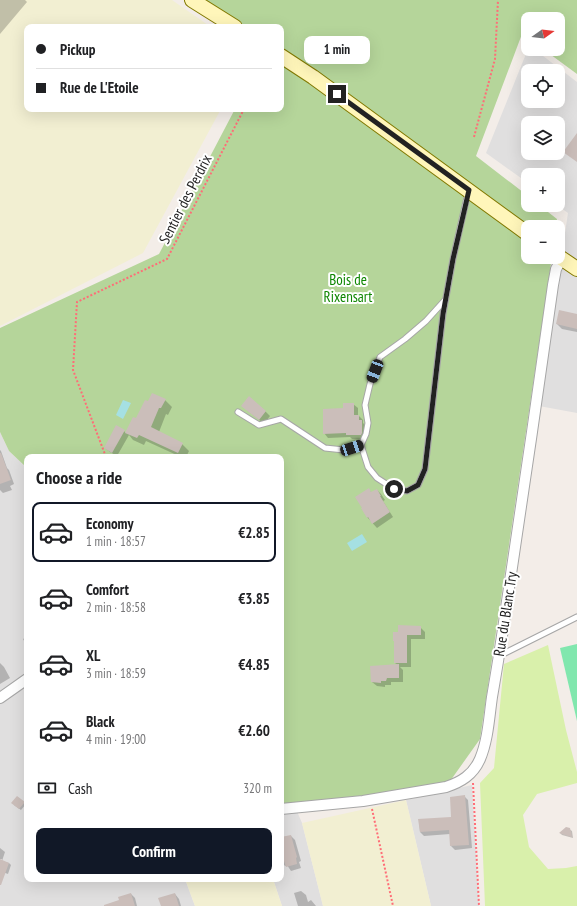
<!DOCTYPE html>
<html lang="en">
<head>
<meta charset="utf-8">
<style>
	body { margin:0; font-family:"PT Sans Narrow",sans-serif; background:#f6f6f6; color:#202124; height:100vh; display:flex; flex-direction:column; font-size:15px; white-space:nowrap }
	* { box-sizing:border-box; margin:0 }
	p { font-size:13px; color:#757577 }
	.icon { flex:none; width:22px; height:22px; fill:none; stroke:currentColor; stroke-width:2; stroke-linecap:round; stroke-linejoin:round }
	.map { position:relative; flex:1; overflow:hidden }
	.side { position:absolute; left:24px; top:454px; width:260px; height:428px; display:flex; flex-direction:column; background:#fff; border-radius:8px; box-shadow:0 4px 16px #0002 }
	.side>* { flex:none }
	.hud { position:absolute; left:24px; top:24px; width:260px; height:88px; border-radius:8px; box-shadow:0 4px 16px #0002; display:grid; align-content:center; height:88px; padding:0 12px; background:#fff }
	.needle { width:26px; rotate:76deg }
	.tools { position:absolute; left:521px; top:12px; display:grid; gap:8px }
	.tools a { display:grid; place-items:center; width:44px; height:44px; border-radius:8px; background:#fff; box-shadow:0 4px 16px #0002; font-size:20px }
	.end { position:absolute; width:18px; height:18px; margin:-9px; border:5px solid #222; background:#fff; box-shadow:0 0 0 2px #fff }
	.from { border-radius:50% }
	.bubble { position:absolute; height:28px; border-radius:8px; background:#fff; box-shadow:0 4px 16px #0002; font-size:13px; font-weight:700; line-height:28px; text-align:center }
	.car { position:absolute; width:12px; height:24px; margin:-12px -6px; border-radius:5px; box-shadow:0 0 3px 1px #0007; background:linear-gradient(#222 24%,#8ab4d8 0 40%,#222 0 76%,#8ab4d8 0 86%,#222 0) }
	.hud b { display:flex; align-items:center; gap:14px; height:38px; font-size:15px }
	.hud b+b { border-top:1px solid #e0e0e0 }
	.hud i { width:10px; height:10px; background:#202124 }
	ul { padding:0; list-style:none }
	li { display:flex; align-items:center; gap:12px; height:60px; margin:0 8px 6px; padding:0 4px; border:2px solid transparent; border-radius:8px }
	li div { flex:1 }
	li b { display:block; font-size:15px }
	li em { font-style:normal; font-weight:700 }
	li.on { border-color:#111827 }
	li>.icon { width:36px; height:36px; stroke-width:1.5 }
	h2 { padding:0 12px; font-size:18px; line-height:48px }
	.pay { display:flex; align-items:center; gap:10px; height:44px; padding:0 12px; font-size:15px }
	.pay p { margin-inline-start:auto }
	.cta { display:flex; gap:8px; margin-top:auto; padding:8px 12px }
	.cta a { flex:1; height:46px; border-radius:8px; background:#111827; color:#fff; font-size:16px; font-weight:700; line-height:46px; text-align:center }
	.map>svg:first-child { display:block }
	.residential { fill:#e0dfdf; fill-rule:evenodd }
	.farmland { fill:#f2efd2 }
	.grass { fill:#d9f0ab }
	.forest { fill:#b5d59a }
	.pitch { fill:#81e7ae }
	.water { fill:#a5e0e3 }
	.shadow { fill:#0003 }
	.building { fill:#cbbeba }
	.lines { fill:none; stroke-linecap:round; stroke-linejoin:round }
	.lane-casing { stroke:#a6a6a6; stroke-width:7 }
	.street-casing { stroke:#a6a6a6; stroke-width:12 }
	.secondary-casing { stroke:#827900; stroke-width:16 }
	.path { stroke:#ff6d77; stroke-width:2; stroke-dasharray:2 2; stroke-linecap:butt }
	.lane { stroke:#fff; stroke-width:5 }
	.street { stroke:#fff; stroke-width:10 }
	.secondary { stroke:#fff6ba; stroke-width:14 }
	.route { stroke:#222; stroke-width:5 }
	.labels { text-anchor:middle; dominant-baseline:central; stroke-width:4; stroke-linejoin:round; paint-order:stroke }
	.street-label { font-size:15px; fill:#222; stroke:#fff }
	.park-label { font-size:15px; fill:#0f8703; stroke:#fff }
</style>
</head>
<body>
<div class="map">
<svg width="577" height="906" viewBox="0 0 577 906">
	<rect width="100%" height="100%" fill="#f3ede8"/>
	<path class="residential" d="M528,49H534L577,82V413L539,406L568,213L557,205L558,175H528V183L486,153ZM528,71H558V101H528ZM528,123H558V153H528Z
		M0,432L9,451L27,468V879H185L195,906H0Z
		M472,785L479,906H431L406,800Z
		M296,809L302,823L323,906H282L273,879H281V811Z"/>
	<path class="farmland" d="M0,0H172L211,27H27V109H221L143,253L0,326Z
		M406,800L431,906H323L302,823Z
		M185,879H273L282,906H195Z"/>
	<path class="grass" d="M548,645L566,730L577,772V783L537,794L523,815L529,847L548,869L566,868L577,866V906H485L480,783L494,768L504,664Z"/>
	<path class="forest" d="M206,0H577V74L543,49H558V19H528V38L522,34L476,156L528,196V205H539L557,219L556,227H528V257H552L480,739L448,784L281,811V457H27V468L9,451L0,432V328L159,254L235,109H281V27H247Z"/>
	<path class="pitch" d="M577,644V721L560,648Z"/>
	<path class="water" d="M123,400L131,403L123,419L116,415Z
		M362,534L367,542L352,551L347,543Z"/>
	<path class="shadow" d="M0,0H25L27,2L0,34Z
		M577,322V332L562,329L557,324Z
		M165,400L172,407L168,415L166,414L159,432L182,444L189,451L186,457H181L146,441L144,445L133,440L129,435L117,456L110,452L105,448L124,431L126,433L149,402Z
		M353,404L358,408V415L363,420V423L366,426V439H352L350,437L328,438L324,433L344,409Z
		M247,410L265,411L270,416L264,424Z
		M0,450L1,451L7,468L9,470L14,484L10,486L12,490L3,493L0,490Z
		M369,490L372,493L377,490L381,494L385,500L383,501L393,517L377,528L367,517Z
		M420,627L425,632V639H411V667H400L403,670V682H391V685H385V687L377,686L372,682L398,665L395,663V642Z
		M27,637V646L23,639Z
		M0,663L4,667L10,678L0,684Z
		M464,796L468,800L472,848L455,850L451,846L450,834L424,836L420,832L419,820L452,818Z
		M24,803L26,804L21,810L14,805Z
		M569,829L572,831L573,838L562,835L560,833Z
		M291,836L295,840L301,861L299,862L301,868L291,871L287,865L285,866L281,861V838Z
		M0,848L5,852L2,861L9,863L11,865L8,874L0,871V865L2,859H0Z
		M301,891L306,895L308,902L311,900L316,906H298L294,893Z
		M131,894L135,898L137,906H115Z
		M175,894L179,899L181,906H162Z"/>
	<path class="building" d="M577,133V162L563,152Z
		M559,310L577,314V329L556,324Z
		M152,393L166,399L161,408H159L151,427L183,443L178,453L139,435L137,438L125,433L133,417L136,418L145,400L148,401Z
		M249,396L266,411L259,420L241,406Z
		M343,403H354V415H359V420H362V433L361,435H346V433L323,434V409L343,408Z
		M116,425L125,430L112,453L104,448Z
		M0,453H1L11,480L0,484Z
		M369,488L371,492L377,489L381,496H380L390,512L372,524L368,517L367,518L361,508H362L355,497Z
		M398,625L421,626V635H407V663H394V641H393V632H398Z
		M399,664V678H387L386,681H381V683L371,682L370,666Z
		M465,795L469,845L450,846L449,830L420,832L418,819L451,817L450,797Z
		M17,796L25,802L19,809L11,803Z
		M566,827L570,828L572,837L559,833Z
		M291,835L297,857L296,858L297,864L286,867L284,861L281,862V837Z
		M0,859L9,863L1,885H0Z
		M131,893L135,906H104V905L119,900L118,897Z
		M175,893L179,906H161L158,898Z"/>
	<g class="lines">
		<g class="lane-casing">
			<path id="lane" d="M238,412L259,425L281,419L325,448L344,450L361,445L368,467L377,478L394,489L407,491L418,485L425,469L443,314L453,259L468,193
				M361,445L366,434L368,423L365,405L370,384L380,357L405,339L426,321L445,300
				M499,656L577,617"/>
		</g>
		<g class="street-casing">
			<path id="street" d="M0,698L27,679
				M281,809L363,801L446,787C461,782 473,775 480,759C488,740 489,718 492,697C497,668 502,638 506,608C522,500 538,393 553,285L556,269L562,258"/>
		</g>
		<g class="secondary-casing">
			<path id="secondary" d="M192,0L235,27
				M281,56L313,77L528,234
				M558,256L577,269"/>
		</g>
		<path class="path" d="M474,137L495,59L498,0
			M106,457L73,370L77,302L167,259L244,109
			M473,783L479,906
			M372,809L393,906"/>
		<use href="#lane" class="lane"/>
		<use href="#street" class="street"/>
		<use href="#secondary" class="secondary"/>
	</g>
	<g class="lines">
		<path class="route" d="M337,94L469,190L453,259L443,314L425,469L418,485L407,491L394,489"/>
	</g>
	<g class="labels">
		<g class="street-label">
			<text transform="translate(185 199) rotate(-63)">Sentier des Perdrix</text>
			<text transform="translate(505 614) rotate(-81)">Rue du Blanc Try</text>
		</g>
		<g class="park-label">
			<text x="348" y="279">Bois de<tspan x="348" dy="17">Rixensart</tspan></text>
		</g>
	</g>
</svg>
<div class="tools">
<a><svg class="needle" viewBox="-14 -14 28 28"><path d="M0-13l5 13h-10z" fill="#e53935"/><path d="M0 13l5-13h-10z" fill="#757577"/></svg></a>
<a><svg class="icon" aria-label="locate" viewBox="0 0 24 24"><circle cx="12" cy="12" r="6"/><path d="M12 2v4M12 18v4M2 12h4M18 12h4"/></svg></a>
<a><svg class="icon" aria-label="layers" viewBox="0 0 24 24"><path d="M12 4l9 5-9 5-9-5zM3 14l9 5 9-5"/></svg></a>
<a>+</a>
<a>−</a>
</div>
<i class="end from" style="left:394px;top:489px"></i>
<i class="end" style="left:337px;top:94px"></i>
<div class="bubble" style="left:304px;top:36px;width:66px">1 min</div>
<i class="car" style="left:375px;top:371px;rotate:201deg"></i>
<i class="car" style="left:352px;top:448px;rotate:72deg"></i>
<div class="hud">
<b><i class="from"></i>Pickup</b>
<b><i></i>Rue de L'Etoile</b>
</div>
<section class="side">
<h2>Choose a ride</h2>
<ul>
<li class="on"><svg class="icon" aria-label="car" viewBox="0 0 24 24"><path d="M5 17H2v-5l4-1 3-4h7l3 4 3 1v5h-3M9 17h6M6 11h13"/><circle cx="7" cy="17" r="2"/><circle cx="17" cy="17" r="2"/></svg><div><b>Economy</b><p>1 min · 18:57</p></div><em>€2.85</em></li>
<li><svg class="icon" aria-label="car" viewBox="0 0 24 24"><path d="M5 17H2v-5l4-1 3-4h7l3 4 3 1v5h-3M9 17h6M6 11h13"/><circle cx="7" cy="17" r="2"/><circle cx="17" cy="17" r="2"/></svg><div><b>Comfort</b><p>2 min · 18:58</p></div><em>€3.85</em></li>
<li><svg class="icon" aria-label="car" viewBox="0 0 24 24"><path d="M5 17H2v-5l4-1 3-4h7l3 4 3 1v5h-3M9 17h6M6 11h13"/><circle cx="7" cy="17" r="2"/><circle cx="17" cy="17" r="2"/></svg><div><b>XL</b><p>3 min · 18:59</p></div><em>€4.85</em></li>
<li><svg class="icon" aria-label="car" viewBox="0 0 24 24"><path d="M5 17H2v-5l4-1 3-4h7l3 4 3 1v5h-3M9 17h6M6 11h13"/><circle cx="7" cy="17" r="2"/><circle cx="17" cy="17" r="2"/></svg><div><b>Black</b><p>4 min · 19:00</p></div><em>€2.60</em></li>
</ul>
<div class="pay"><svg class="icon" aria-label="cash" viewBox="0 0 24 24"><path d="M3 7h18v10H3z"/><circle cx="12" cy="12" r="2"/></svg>Cash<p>320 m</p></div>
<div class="cta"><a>Confirm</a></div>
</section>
</div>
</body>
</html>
